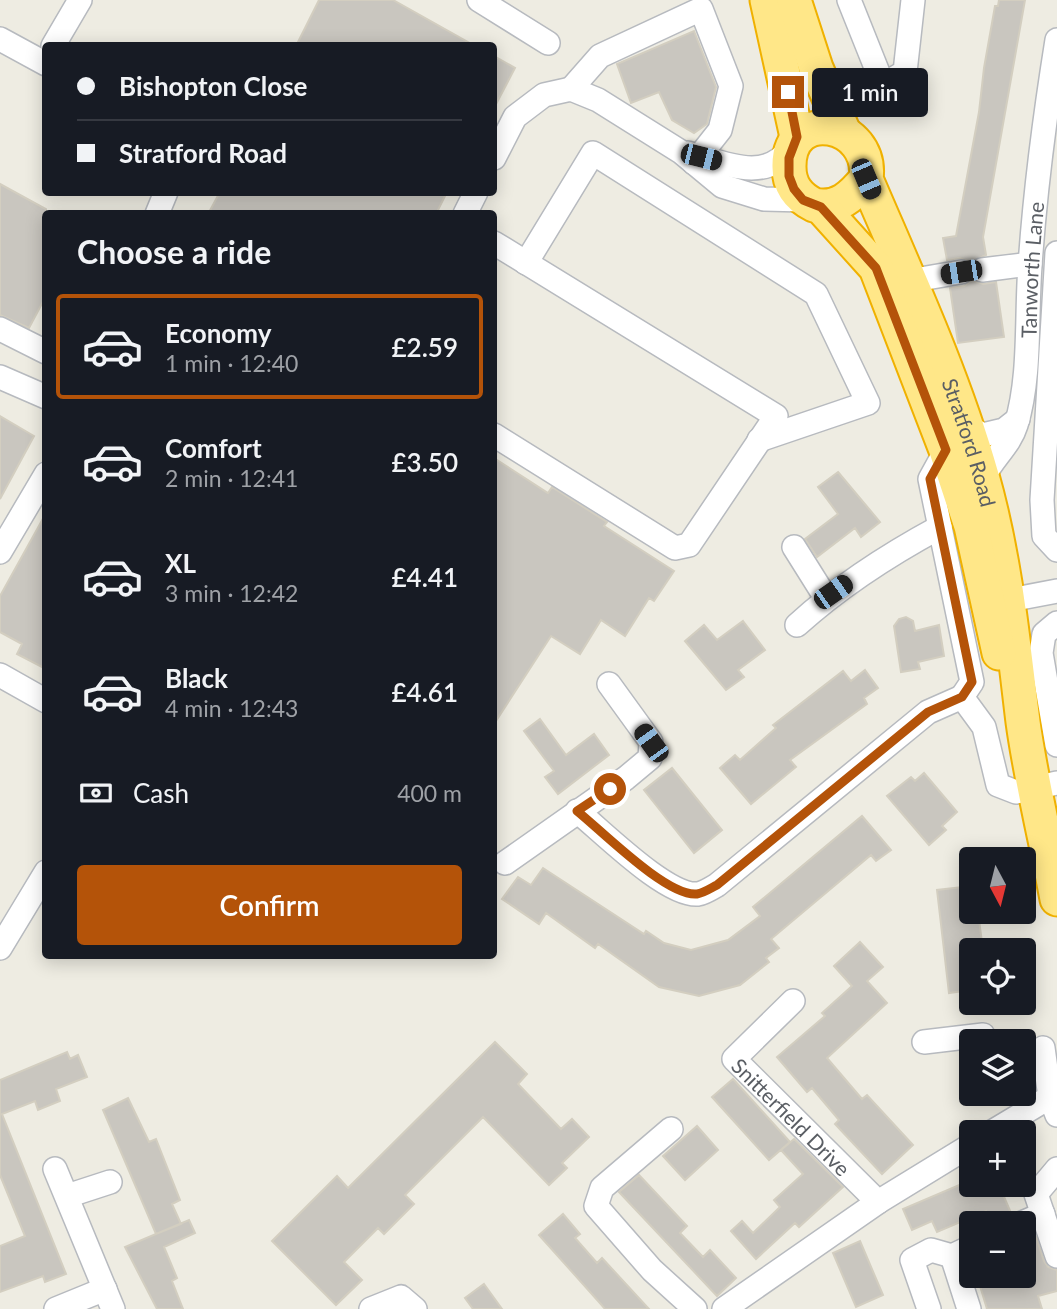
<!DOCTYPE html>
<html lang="en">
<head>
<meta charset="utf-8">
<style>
	body { margin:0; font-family:Lato,sans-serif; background:#20242c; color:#f1f3f6; height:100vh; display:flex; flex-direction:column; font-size:26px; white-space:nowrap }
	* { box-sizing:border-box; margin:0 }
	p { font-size:23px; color:#9ea1a6 }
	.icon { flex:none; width:38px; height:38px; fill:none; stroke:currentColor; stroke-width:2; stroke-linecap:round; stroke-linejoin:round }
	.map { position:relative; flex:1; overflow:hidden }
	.panel { position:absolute; left:42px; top:210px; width:455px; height:749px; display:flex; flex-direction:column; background:#171b24; border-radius:7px; box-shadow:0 4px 18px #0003 }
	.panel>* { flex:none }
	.banner { position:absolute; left:42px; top:42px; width:455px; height:154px; border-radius:7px; box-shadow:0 4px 18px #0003; display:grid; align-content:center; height:154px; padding:0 35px; background:#171b24 }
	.needle { width:46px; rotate:173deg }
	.buttons { position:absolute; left:959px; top:847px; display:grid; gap:14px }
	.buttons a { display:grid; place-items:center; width:77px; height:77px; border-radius:7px; background:#171b24; box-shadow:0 4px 18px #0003; font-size:35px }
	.end { position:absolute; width:32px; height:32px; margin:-16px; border:9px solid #b45309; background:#fff; box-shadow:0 0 0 4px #fff }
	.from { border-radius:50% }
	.bubble { position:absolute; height:49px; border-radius:7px; background:#171b24; box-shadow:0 4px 18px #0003; font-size:23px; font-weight:600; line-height:49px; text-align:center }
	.car { position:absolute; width:21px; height:42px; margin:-21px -10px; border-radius:9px; box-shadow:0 0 5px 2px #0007; background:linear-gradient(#222 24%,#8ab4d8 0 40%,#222 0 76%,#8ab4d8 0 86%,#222 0) }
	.banner b { display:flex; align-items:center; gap:24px; height:66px; font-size:26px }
	.banner b+b { border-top:2px solid #363941 }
	.banner i { width:18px; height:18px; background:#f1f3f6 }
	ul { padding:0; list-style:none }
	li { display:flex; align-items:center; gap:21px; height:105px; margin:0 14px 10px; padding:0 21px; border:4px solid transparent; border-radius:7px }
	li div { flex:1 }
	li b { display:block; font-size:26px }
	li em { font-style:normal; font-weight:600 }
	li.active { border-color:#b45309 }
	li>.icon { width:63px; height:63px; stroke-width:1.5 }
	h2 { padding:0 35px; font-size:32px; line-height:84px }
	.pay { display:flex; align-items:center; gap:18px; height:77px; padding:0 35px; font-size:26px }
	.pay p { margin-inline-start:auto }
	.primary-button { display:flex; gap:14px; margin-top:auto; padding:14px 35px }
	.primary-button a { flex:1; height:80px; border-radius:7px; background:#b45309; color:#fff; font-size:28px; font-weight:600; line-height:80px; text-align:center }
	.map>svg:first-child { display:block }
	.building { fill:#c9c6bf; stroke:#d3cec0; stroke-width:2 }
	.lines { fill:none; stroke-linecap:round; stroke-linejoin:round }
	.minor-casing { stroke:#b7babf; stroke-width:26 }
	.highway-casing { stroke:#f0b100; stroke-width:37 }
	.minor { stroke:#fff; stroke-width:23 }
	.highway { stroke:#ffe788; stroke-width:33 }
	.route { stroke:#b45309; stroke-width:9 }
	.labels { text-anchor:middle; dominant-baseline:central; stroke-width:7; stroke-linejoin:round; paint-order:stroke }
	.street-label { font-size:21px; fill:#5a5e64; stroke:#fff }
</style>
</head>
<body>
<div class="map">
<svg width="1057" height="1309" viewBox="0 0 1057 1309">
	<rect width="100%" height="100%" fill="#eeece2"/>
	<path class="building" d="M319,0H393L475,46H296Z
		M999,0H1025L983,237L986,255L971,262L959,258L947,260L943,238L956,236L979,112L984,68L995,6H998Z
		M694,31L716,87L707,124L694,133L672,120L659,92L631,103L617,64Z
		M494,56L515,68L494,108Z
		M0,184L46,209V296L29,328L0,315Z
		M220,192H447L436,214H208Z
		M972,280L983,284L996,282L1004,337L958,343L950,288L964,286Z
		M0,416L34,436L0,499Z
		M494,458L548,493L552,487L607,522L604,526L674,571L654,601L649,598L625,636L601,620L580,654L551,636L494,724Z
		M838,472L880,522L861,537L855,528L817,557L805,539L838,514L818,487Z
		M46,513V669L17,654L22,644L0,632V596Z
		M906,617L913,621L915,631L939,625L944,656L918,662L920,669L901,672L894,626L899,619Z
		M743,621L765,650L738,670L744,677L726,690L685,641L704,625L717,640Z
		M865,670L878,688L864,698L867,704L790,760L796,767L751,804L720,768L735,755L740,760L776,728L773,725L843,671L851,681Z
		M540,719L566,755L594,734L609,755L558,794L545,777L554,771L524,731Z
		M672,768L722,830L694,853L644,790Z
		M924,773L957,812L942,826L946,830L929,845L887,796L911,777L915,781Z
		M862,816L891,850L876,861L871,855L771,939L779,948L766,958L769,962L740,985L699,996L659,987L598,944L595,948L546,913L539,924L502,899L518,877L531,885L543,868L644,934L646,931L664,943L691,950L728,940L760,916L753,907Z
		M971,886V912H978L983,950H971V990L949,993L937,890Z
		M860,942L883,967L867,981L887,1003L827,1058L862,1099L867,1095L913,1145L882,1174L835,1124L839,1120L812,1088L807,1092L777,1057L825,1016L822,1013L852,986L834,966Z
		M495,1042L527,1074L518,1084L561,1129L572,1119L589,1137L562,1163L567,1168L549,1185L483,1117L405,1195L414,1204L384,1234L378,1228L344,1262L362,1280L336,1305L272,1241L337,1176L348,1188Z
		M67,1052L70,1059L78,1055L87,1077L56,1089L60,1101L38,1110L35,1101L2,1114L66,1274L45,1282L43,1276L0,1292V1246L25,1236L0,1175V1080Z
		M733,1079L790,1142L769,1160L712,1097Z
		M128,1098L149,1142L156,1139L180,1200L172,1204L181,1224L156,1234L103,1110Z
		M697,1126L718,1150L685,1180L663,1156Z
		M794,1139L843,1187L799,1227L795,1223L756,1259L731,1231L742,1221L753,1233L780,1207L774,1200L803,1174L781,1150Z
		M639,1175L687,1226L680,1233L703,1257L710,1250L736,1278L717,1296L619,1192Z
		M971,1180V1185H999L1011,1213L990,1222L986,1211L937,1232L932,1221L912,1230L903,1209Z
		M563,1214L580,1234L575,1238L597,1263L602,1258L649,1309H605L599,1302L539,1235Z
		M189,1220L195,1233L164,1247L177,1278L172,1281L183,1309H157L125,1247Z
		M1036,1237L1044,1261L1048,1267L1057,1270V1291L1038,1296L1042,1309H987L977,1276H1024V1240Z
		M860,1241L883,1295L856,1307L833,1253Z
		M484,1284L502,1309H473L465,1298Z"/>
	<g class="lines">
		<g class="minor-casing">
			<g id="minor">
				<path d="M479,0L548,43"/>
				<path d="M849,0L883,85L905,72L913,0"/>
				<path d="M0,39L46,64"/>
				<path d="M53,46L80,0"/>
				<path d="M571,89L600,56L701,9L731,86L720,130L694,163"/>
				<path d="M688,153C722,162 766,184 790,148"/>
				<path d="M494,158L515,117L544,95L571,89L598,100L681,152L722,186L764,199L804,200"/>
				<path d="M157,214L166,192"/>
				<path d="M465,214L476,192"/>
				<path d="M494,243L776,416L689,545L675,548L494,435"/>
				<path d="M1057,253L1042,500L1044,536L1057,550"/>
				<path d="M526,263L593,153L816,294L868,403L759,440"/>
				<path d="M982,270L1030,264"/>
				<path d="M909,281L961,272"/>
				<path d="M0,329L46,352"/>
				<path d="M0,377L46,397"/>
				<path d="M967,426L983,435L1004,430L1018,419"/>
				<path d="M946,450L930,479L972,682L962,697L984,727L998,785L1016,792L1057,783"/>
				<path id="s1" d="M983,478C992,459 1010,445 1016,425C1031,376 1026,318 1030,266C1035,191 1045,115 1057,40"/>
				<path d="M794,547L826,598"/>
				<path d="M0,552L46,474"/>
				<path d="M1010,600L1057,591"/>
				<path d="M1057,623L1044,634L1041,653L1057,745"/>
				<path d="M797,625C841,585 888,555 940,527"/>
				<path d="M0,675L46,701"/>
				<path d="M577,811C602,831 667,897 698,894C704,893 712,888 717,885L928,712L962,697"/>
				<path d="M505,863L626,778L650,758L651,742L609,684"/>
				<path d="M0,948L46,872"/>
				<path id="s2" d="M793,1001L734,1059L878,1202L971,1145"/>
				<path d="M924,1042L983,1035L986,1041"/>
				<path d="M1043,1048L1050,1097L1057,1115"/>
				<path d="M671,1129L602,1188L596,1206L652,1270L695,1309"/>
				<path d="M992,1132L1050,1097"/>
				<path d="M55,1169L113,1309"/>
				<path d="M1057,1169L1036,1194L1057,1256"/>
				<path d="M67,1196L110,1182"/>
				<path d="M1022,1223L1043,1214"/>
				<path d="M56,1309L105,1289"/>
				<path d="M371,1309L401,1297L415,1309"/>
				<path d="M724,1309L878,1202"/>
				<path d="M929,1309L912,1260L931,1250L952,1256"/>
				<path d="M969,1309L952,1256L971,1247"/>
			</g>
		</g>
		<g class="highway-casing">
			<g id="highway">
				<path d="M767,0L797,137"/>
				<path d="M794,0L816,68L843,130"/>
				<path id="s3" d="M866,179C852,196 838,210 814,205C798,197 789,185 789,167C788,105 874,122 866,179C908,277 953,374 982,476C1005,557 1013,639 1023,722C1031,781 1046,840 1057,899"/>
				<path d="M821,207L876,268L946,450L971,526L999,653"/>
			</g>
		</g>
		<use href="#minor" class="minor"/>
		<use href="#highway" class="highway"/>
	</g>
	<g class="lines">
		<path class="route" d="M610,789L577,811C602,831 667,897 697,894C704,893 711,888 717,885L928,712L962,697L972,682L930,479L946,450L876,268L821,207L803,200L794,189L789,176V158L797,137L788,92"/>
	</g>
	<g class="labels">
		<g class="street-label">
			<text stroke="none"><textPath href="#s1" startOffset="219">Tanworth Lane</textPath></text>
			<text stroke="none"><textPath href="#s3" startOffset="528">Stratford Road</textPath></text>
			<text stroke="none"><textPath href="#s2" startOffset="164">Snitterfield Drive</textPath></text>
		</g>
	</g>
</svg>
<div class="buttons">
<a><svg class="needle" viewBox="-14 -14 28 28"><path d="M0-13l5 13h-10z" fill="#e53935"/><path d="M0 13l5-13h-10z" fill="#9ea1a6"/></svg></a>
<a><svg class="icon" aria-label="locate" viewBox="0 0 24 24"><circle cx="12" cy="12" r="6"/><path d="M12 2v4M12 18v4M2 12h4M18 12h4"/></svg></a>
<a><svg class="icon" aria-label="layers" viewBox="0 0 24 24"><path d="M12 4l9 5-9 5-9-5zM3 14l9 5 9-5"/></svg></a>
<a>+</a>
<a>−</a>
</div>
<i class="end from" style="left:610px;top:789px"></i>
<i class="end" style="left:788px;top:92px"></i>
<div class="bubble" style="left:812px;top:68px;width:116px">1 min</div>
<i class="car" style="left:701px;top:157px;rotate:104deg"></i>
<i class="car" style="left:866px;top:179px;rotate:157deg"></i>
<i class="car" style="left:961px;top:272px;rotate:261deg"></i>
<i class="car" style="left:833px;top:592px;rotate:55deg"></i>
<i class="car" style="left:651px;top:743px;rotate:324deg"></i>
<div class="banner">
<b><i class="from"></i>Bishopton Close</b>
<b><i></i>Stratford Road</b>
</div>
<section class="panel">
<h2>Choose a ride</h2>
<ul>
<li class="active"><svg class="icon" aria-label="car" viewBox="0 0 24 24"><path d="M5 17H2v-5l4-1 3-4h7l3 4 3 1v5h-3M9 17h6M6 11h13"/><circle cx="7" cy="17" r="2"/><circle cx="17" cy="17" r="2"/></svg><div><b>Economy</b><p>1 min · 12:40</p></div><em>£2.59</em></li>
<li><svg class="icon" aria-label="car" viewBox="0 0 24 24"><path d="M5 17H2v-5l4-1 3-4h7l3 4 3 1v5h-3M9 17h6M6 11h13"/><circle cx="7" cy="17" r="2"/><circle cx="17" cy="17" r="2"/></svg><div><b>Comfort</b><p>2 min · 12:41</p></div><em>£3.50</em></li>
<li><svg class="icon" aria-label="car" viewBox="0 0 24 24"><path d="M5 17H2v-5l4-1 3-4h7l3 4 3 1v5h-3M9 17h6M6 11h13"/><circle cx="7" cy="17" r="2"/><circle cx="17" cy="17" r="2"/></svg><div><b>XL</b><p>3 min · 12:42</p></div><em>£4.41</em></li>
<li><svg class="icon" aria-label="car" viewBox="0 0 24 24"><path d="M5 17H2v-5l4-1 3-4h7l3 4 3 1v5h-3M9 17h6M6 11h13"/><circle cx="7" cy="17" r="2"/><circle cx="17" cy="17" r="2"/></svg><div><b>Black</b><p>4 min · 12:43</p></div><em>£4.61</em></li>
</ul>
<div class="pay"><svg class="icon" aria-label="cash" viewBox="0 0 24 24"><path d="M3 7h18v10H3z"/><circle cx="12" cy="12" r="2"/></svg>Cash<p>400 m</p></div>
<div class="primary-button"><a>Confirm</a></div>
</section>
</div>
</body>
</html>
